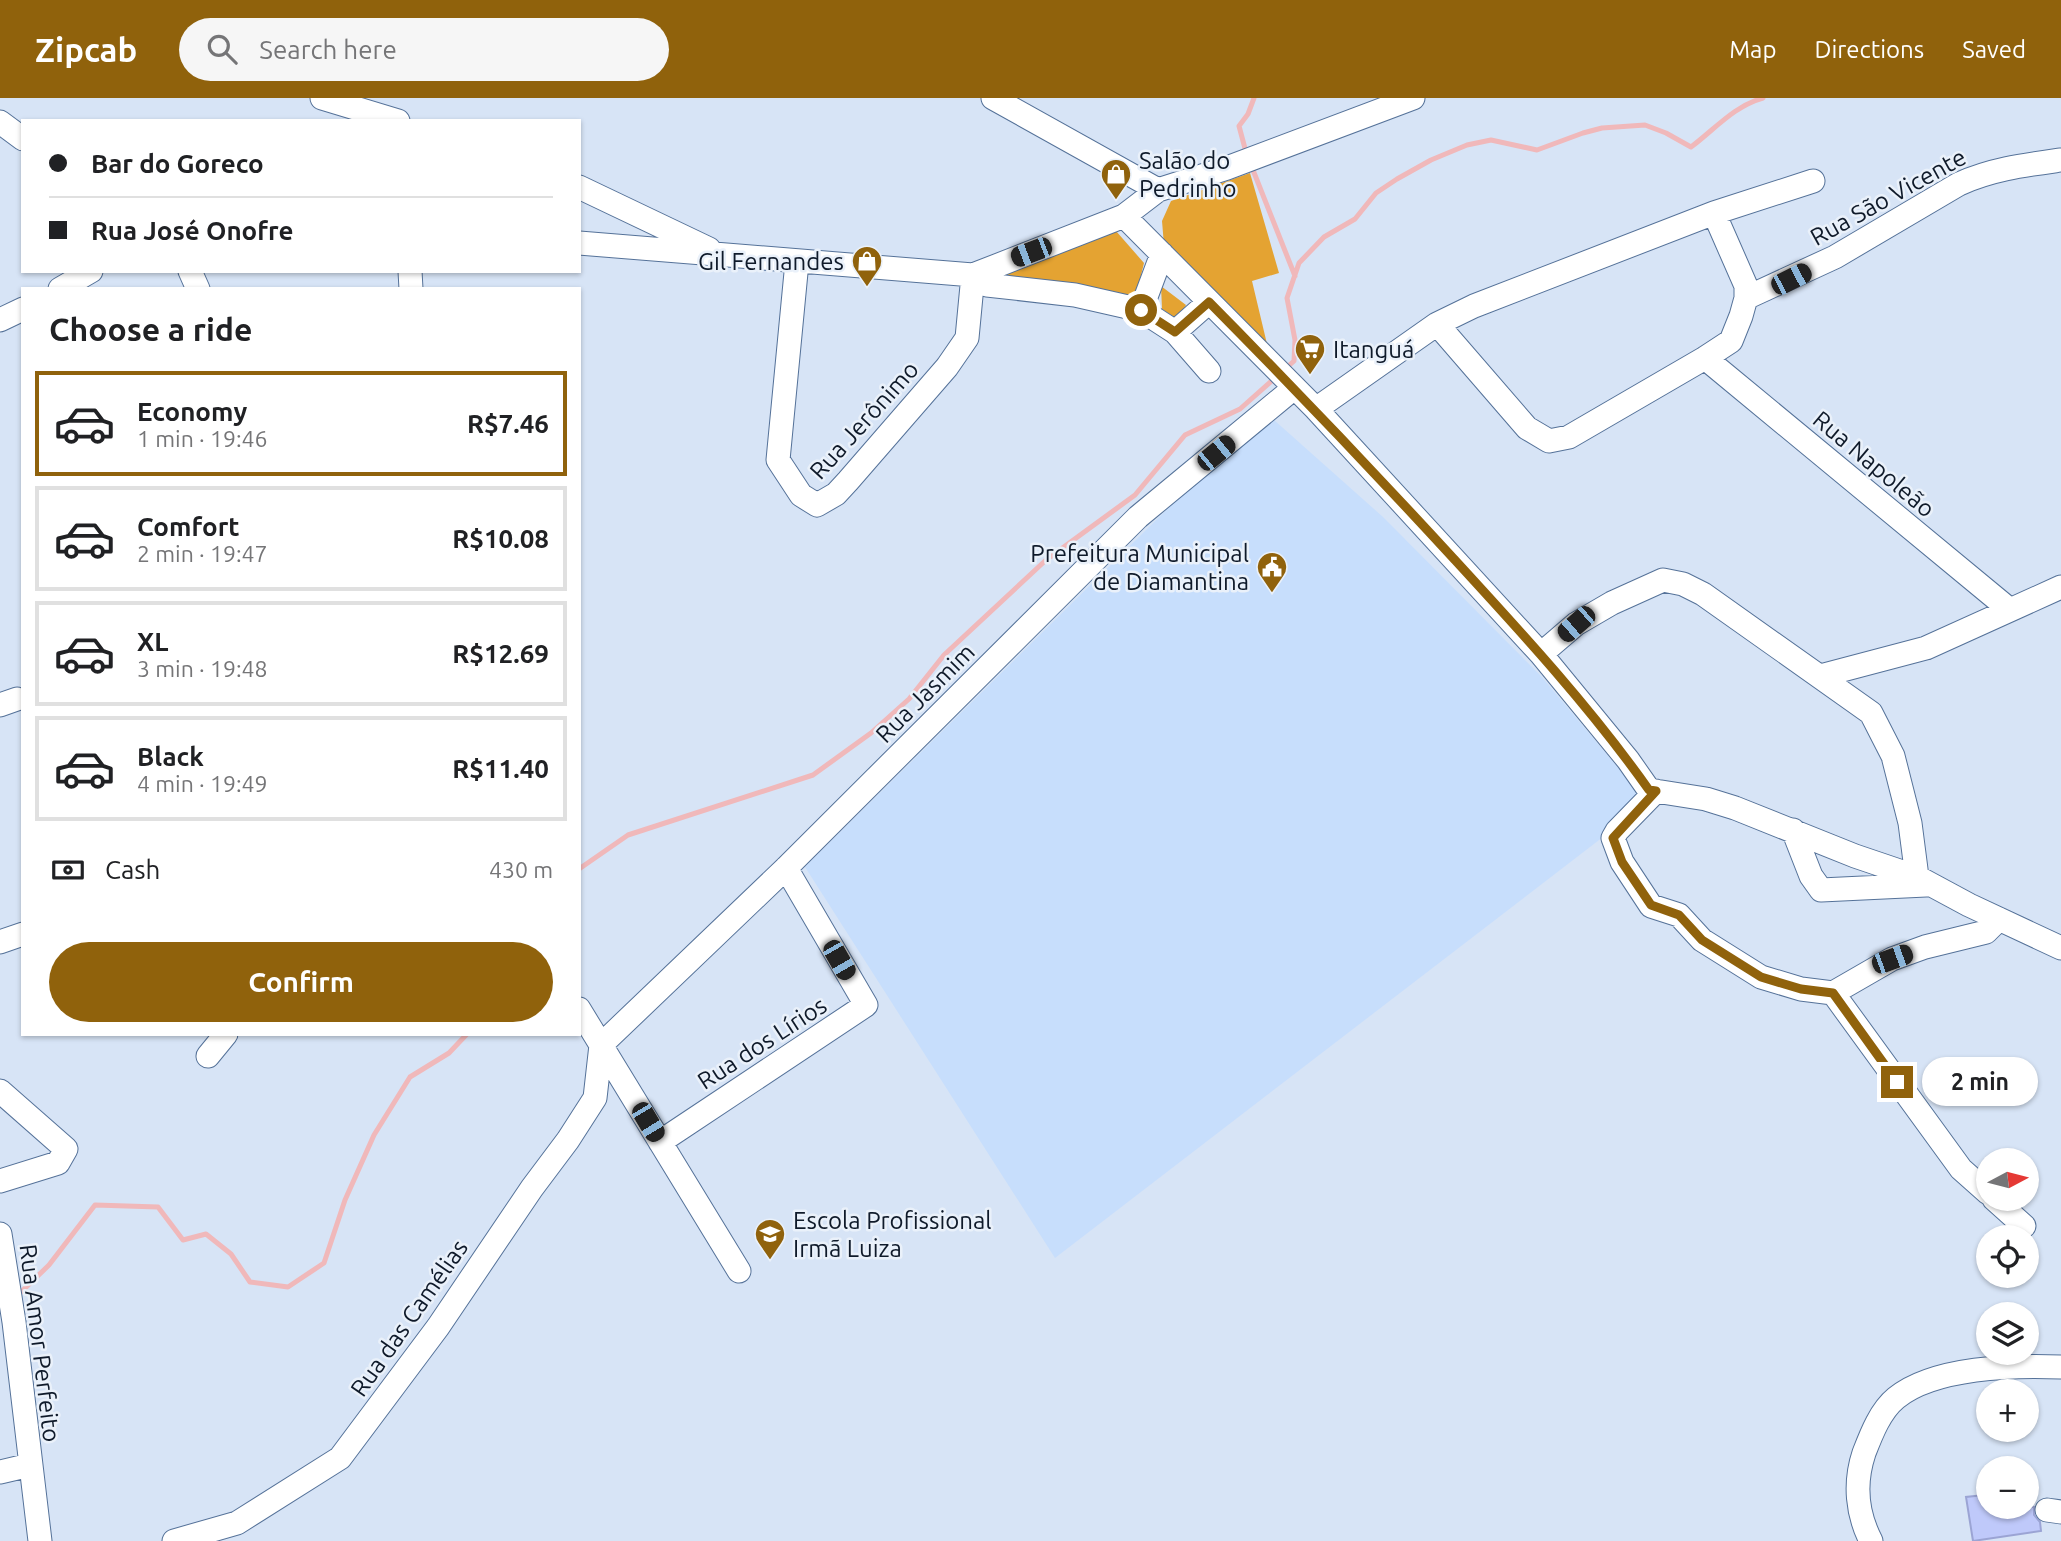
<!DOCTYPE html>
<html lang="en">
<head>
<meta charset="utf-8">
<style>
	body { margin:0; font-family:Ubuntu,sans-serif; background:#f6f6f6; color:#202124; height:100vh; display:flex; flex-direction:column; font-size:26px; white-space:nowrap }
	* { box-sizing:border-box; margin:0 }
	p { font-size:23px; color:#757577 }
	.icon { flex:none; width:38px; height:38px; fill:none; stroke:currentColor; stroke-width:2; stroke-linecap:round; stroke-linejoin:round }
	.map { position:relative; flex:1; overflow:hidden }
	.sheet { position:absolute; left:21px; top:189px; width:560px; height:749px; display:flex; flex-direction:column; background:#fff; border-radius:0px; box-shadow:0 2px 5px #0004 }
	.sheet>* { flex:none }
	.top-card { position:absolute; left:21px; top:21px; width:560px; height:154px; border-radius:0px; box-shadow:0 2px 5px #0004; display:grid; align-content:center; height:154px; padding:0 28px; background:#fff }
	.needle { width:46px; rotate:83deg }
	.buttons { position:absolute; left:1976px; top:1050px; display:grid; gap:14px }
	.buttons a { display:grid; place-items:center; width:63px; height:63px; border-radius:50%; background:#fff; box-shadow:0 2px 5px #0004; font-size:35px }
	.end { position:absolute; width:32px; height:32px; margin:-16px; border:9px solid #90620c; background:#fff; box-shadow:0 0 0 4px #fff }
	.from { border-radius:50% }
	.bubble { position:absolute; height:49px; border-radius:24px; background:#fff; box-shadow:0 2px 5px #0004; font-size:23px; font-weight:700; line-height:49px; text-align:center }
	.car { position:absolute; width:21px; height:42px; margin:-21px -10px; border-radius:9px; box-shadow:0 0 5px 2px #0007; background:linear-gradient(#222 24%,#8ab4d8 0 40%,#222 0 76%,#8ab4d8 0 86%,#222 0) }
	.top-card b { display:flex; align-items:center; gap:24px; height:66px; font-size:26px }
	.top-card b+b { border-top:2px solid #e0e0e0 }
	.top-card i { width:18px; height:18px; background:#202124 }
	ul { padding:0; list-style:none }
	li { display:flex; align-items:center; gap:21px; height:105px; margin:0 14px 10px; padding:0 14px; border:4px solid #e0e0e0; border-radius:0px }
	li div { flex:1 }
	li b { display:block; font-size:26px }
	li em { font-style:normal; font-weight:700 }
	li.active { border-color:#90620c }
	li>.icon { width:63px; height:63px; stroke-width:1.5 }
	h2 { padding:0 28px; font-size:32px; line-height:84px }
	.pay { display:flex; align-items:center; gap:18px; height:77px; padding:0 28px; font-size:26px }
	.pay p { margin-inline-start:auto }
	.cta { display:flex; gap:14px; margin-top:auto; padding:14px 28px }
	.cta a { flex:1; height:80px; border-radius:42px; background:#90620c; color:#fff; font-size:28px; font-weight:700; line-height:80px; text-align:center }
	header { display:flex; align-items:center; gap:42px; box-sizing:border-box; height:98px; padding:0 35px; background:#90620c; color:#fff }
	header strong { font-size:33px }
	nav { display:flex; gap:38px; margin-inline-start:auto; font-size:24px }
	.search { width:490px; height:63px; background:#f6f6f6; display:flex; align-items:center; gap:18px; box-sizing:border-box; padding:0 24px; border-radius:38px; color:#757577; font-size:26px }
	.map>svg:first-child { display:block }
	.built { fill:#c7defc }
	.green { fill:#e4a332 }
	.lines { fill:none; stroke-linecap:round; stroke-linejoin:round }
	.stream { stroke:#f0b8ba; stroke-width:5 }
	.building { fill:#bfc9fa; stroke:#9ba4d4; stroke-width:2 }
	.minor-casing { stroke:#557299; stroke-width:25 }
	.minor { stroke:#fff; stroke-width:23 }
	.route { stroke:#90620c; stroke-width:9 }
	.labels { text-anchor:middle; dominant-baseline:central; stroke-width:5; stroke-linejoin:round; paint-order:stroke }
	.poi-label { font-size:24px; fill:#0f1a2a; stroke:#eaf1fa; text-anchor:start }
	.street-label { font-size:24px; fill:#0f1a2a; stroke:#eaf1fa }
</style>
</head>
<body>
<header>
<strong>Zipcab</strong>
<div class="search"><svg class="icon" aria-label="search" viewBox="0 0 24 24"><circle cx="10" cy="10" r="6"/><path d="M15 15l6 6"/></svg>Search here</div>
<nav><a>Map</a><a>Directions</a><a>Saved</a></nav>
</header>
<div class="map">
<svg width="2061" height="1443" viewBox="0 0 2061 1443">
	<rect width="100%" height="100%" fill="#d7e4f6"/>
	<path class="built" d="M1274,322L1383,419L1541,578L1640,696L1603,739L1055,1160L805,769L1227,352Z"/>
	<path class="green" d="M1250,75L1279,175L1252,183L1267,246L1164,147L1162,123L1171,103Z
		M1116,133L1144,165L1135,202L995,185L997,175Z
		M1161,188L1186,207L1177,221L1162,211Z"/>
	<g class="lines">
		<path class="stream" d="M1247,58L1239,28L1248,16L1254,0
			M1251,67L1295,178
			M1285,271L1294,263L1295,242L1287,200L1299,165L1324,139L1355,121L1376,95L1397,81L1431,62L1467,47L1491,42L1537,52L1583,35L1602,30L1645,27L1666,35L1691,49C1715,31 1734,8 1763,0
			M579,771L628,737L813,677L871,635L909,601L944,557L1046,462L1135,397L1185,337L1240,311L1275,280
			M18,1197L49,1167L95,1107L158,1109L183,1142L206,1136L231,1156L250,1184L288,1189L324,1165L345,1102L374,1037L410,979L449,955L467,936"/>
	</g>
	<path class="building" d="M1984,1397L1988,1409H2034V1417L2040,1424L2041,1433L1973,1443L1966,1399Z"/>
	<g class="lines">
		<g class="minor-casing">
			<path id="minor" d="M322,0L398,23
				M993,0L1158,92
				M0,24L23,41
				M579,89L709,151
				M1124,118L1316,311L1541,556L1628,662L1649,692L1706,701L1735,710L1855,758L1917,779L1969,807L2061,850
				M579,145L973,177L1124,118L1158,92L1227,70L1413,0
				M797,164L778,362L801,397L817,407L836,396L848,383L947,269L967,240L973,177
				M190,173L198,191
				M410,173L411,191
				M973,177L987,187L1075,197L1141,212L1175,234L1209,273
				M60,191L91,173
				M1746,200L1835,159L1959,86C1992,71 2025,67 2061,62
				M1141,212L1162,156
				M0,222L23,211
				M1437,226L1527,330L1549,343L1569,339L1705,260L1731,243L1741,218L1746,200V188L1714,115
				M1175,234L1209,204
				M1705,260L2010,512
				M1316,311L1437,226L1474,208L1714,115L1813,83
				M1541,556L1576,526L1612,505L1663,482L1683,486L1703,496L1871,615L1893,658L1910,725L1917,779
				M1820,578L1926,550L2061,489
				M0,607L17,601
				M1656,693L1617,733L1613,740L1622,764L1651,808L1679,817L1702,842L1761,879L1801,891L1833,895L1892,861L1925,849L1986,834L1999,821
				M1793,732L1811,778L1821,792L1926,787
				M0,844L23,836
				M1833,895L1961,1071L1988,1095
				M579,911L739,1173
				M208,958L226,936
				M0,993L66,1051L58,1065L0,1083
				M660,1044L866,907L786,770
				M1994,1101L2024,1128
				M0,1136L14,1224L40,1443
				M0,1374L30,1367
				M2047,1412L2061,1414
				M174,1443L237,1425L340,1360L438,1229L532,1090L568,1042L595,1000L601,947L786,770L1138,419L1294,290
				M1871,1443C1857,1416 1854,1385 1864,1355C1871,1337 1880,1313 1896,1300C1934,1269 2014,1267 2061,1269"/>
		</g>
		<use href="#minor" class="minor"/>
	</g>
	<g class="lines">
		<path class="route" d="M1141,212L1175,234L1209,204C1292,288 1374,374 1454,461C1522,535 1591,610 1649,692L1656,693L1613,740L1622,764L1651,807L1679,817L1702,842L1761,879L1801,891L1833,895L1897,984"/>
	</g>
	<defs>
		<g id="shop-pin" transform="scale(1.575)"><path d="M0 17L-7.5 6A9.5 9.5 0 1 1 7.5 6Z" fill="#90620c" stroke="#eaf1fa"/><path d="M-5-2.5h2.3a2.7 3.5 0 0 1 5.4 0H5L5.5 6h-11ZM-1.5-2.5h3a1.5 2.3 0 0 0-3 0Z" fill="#fff"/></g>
		<g id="supermarket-pin" transform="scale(1.575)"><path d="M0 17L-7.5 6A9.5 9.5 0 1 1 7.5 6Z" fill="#90620c" stroke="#eaf1fa"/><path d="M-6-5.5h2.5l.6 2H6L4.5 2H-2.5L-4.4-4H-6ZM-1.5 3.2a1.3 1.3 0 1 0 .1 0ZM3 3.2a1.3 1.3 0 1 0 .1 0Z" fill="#fff"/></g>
		<g id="civic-pin" transform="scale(1.575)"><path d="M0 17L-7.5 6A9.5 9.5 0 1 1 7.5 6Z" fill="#90620c" stroke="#eaf1fa"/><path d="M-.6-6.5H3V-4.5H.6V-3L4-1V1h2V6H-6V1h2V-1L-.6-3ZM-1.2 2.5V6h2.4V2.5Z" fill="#fff"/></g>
		<g id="school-pin" transform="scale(1.575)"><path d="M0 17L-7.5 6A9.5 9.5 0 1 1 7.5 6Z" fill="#90620c" stroke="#eaf1fa"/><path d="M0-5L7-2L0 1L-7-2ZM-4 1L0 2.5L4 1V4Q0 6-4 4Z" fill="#fff"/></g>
	</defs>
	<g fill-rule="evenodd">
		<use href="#shop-pin" x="1116" y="76"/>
		<use href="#shop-pin" x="867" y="163"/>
		<use href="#supermarket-pin" x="1310" y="251"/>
		<use href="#civic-pin" x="1272" y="469"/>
		<use href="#school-pin" x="770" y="1136"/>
	</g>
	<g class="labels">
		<g class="poi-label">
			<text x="1139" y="62">Salão do<tspan x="1139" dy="28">Pedrinho</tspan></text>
			<text x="844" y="163" text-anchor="end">Gil Fernandes</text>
			<text x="1333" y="251">Itanguá</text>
			<text x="1249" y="455" text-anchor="end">Prefeitura Municipal<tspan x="1249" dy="28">de Diamantina</tspan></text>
			<text x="793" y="1122">Escola Profissional<tspan x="793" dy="28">Irmã Luiza</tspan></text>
		</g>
		<g class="street-label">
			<text transform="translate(1888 99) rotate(-29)">Rua São Vicente</text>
			<text transform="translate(864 322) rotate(-48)">Rua Jerônimo</text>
			<text transform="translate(1874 366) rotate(40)">Rua Napoleão</text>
			<text transform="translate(925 595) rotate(-45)">Rua Jasmim</text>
			<text transform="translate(762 945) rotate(-33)">Rua dos Lírios</text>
			<text transform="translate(409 1220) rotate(-55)">Rua das Camélias</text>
			<text transform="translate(40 1245) rotate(83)">Rua Amor Perfeito</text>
		</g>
	</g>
</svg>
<div class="buttons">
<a><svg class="needle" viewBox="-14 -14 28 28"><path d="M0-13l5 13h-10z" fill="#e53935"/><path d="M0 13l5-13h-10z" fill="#757577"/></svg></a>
<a><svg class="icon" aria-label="locate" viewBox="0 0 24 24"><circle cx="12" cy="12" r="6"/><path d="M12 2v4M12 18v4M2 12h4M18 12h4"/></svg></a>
<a><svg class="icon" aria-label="layers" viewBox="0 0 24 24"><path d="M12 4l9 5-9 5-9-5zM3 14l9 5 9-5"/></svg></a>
<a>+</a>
<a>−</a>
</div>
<i class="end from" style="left:1141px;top:212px"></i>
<i class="end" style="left:1897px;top:984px"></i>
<div class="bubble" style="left:1922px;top:959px;width:116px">2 min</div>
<i class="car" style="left:1031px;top:154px;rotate:249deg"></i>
<i class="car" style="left:1791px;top:181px;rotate:63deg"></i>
<i class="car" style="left:1216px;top:355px;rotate:51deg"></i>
<i class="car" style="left:1576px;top:526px;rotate:229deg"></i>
<i class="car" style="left:1892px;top:861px;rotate:70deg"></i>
<i class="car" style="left:839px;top:862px;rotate:150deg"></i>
<i class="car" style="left:648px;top:1024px;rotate:149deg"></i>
<div class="top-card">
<b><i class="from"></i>Bar do Goreco</b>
<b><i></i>Rua José Onofre</b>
</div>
<section class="sheet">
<h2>Choose a ride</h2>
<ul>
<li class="active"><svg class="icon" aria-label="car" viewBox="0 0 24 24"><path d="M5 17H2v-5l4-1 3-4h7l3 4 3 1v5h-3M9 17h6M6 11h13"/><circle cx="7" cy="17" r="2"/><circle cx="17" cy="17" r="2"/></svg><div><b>Economy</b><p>1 min · 19:46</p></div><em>R$7.46</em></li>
<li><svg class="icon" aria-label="car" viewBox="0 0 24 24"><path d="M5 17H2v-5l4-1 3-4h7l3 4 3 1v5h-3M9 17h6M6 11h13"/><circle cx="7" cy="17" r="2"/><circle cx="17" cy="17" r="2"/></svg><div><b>Comfort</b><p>2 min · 19:47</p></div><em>R$10.08</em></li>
<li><svg class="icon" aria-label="car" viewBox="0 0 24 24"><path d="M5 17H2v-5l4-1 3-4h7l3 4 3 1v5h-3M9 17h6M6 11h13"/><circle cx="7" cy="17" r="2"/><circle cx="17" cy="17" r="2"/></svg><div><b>XL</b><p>3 min · 19:48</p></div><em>R$12.69</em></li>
<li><svg class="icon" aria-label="car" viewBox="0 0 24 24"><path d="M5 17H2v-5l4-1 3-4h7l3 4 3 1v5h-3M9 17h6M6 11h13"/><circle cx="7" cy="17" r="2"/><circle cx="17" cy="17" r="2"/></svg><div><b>Black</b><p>4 min · 19:49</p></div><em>R$11.40</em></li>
</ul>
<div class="pay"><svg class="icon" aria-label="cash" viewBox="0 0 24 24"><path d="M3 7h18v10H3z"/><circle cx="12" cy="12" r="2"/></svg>Cash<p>430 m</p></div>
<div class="cta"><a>Confirm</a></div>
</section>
</div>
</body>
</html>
